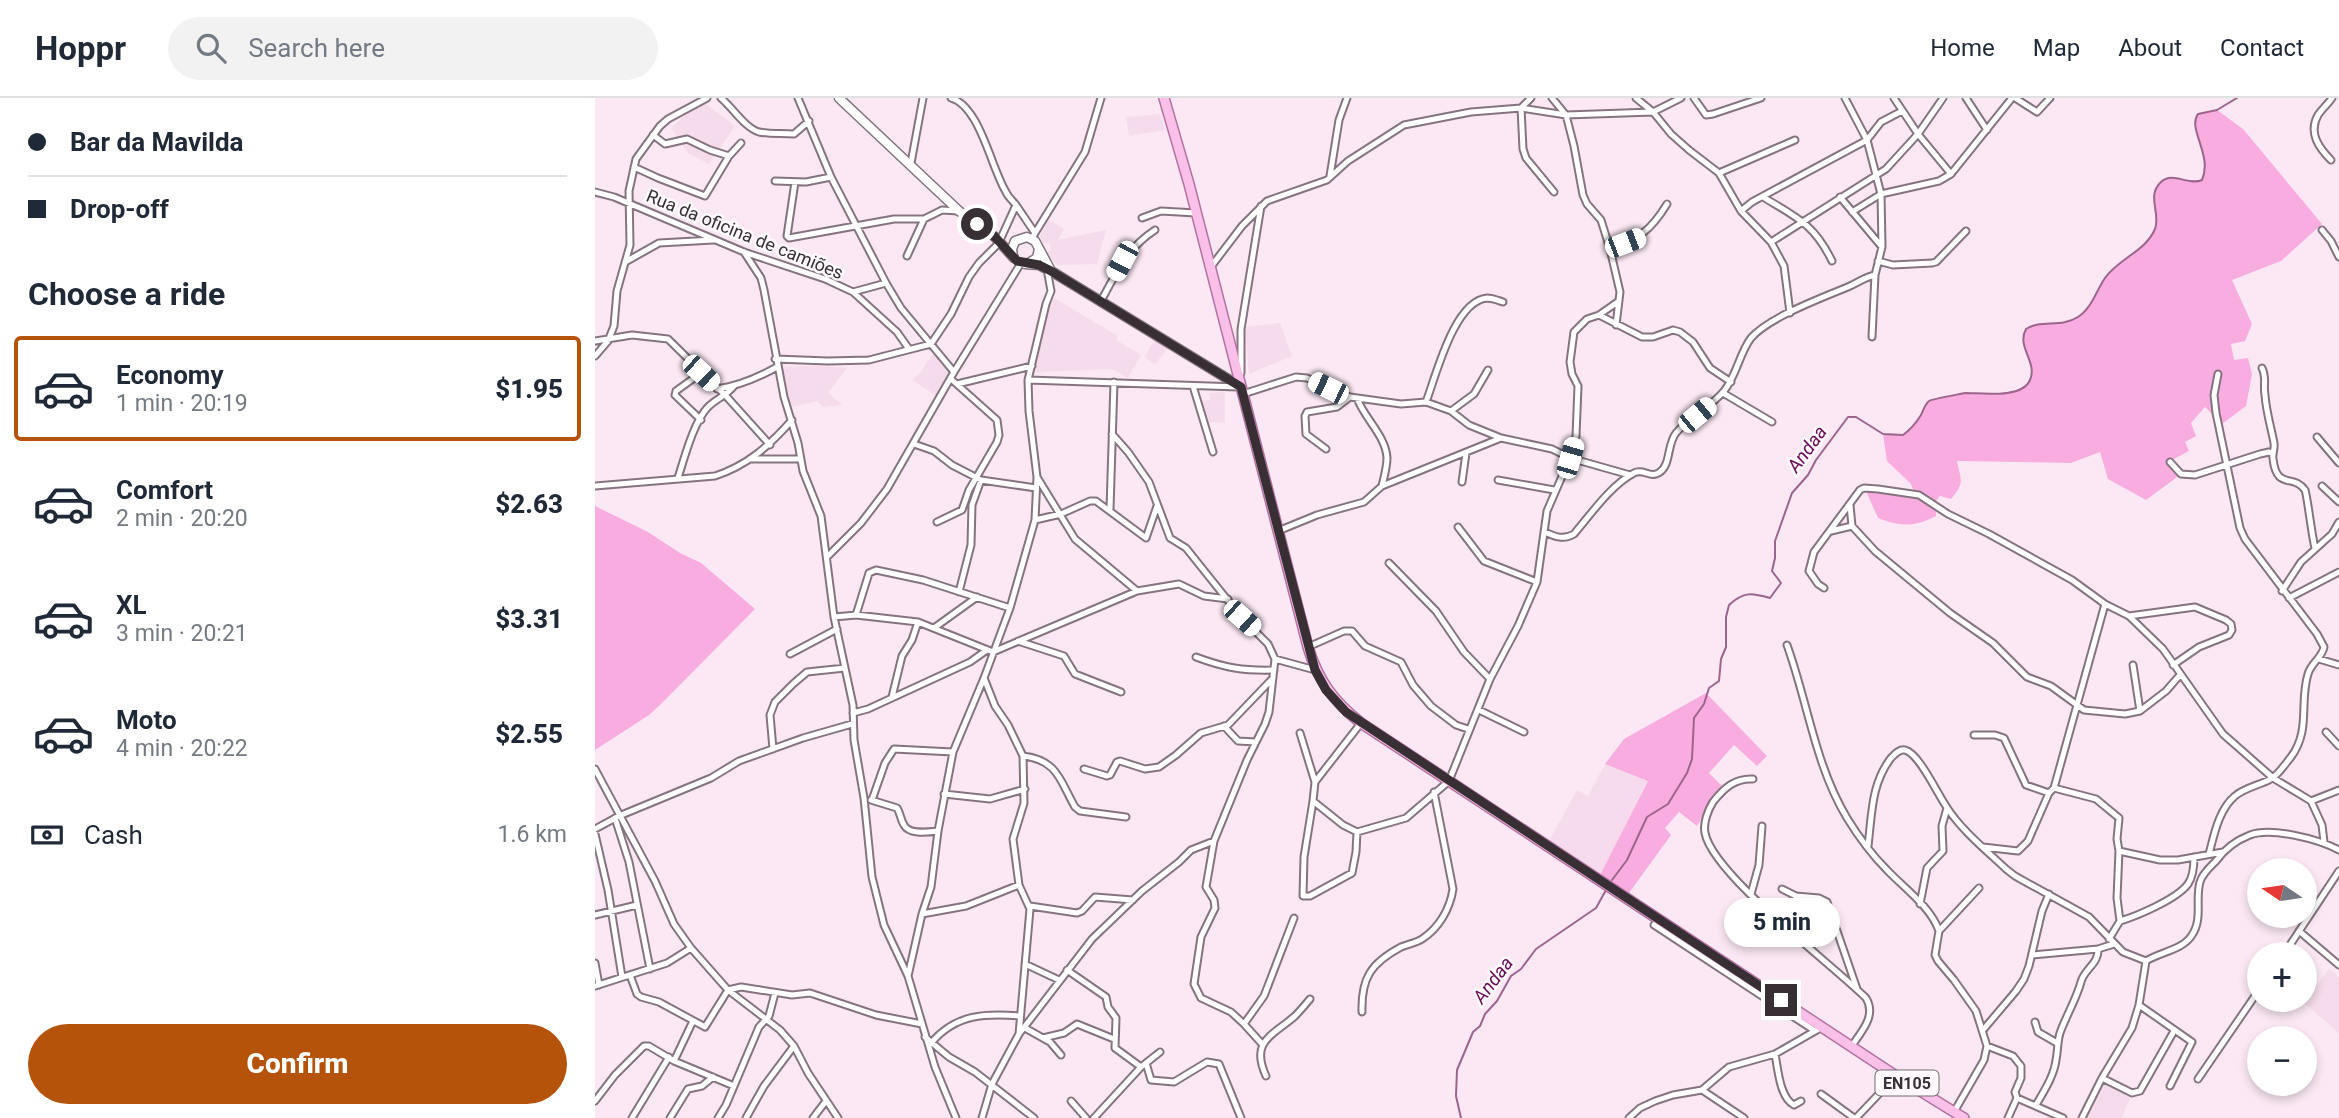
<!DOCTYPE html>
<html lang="en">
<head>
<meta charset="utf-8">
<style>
	body { margin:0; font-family:Roboto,sans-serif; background:#f2f2f3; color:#1f2937; height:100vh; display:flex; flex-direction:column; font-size:26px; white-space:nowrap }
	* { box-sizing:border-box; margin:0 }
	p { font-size:23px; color:#747a83 }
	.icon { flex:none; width:38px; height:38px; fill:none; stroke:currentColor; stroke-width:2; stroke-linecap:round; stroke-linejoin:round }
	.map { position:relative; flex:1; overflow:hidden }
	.panel { display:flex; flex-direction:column; background:#fff; width:595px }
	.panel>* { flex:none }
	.guide { display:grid; align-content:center; height:154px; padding:0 28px; background:#fff }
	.needle { width:46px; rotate:283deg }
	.buttons { position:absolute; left:1652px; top:760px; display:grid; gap:14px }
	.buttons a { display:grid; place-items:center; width:70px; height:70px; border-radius:50%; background:#fff; box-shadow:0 4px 10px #0003; font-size:35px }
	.end { position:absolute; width:32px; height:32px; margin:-16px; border:9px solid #372f34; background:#fff; box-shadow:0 0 0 4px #fff }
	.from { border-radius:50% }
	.bubble { position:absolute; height:49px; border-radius:24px; background:#fff; box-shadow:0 4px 10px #0003; font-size:23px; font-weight:800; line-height:49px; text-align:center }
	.car { position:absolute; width:21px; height:42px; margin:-21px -10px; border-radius:9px; box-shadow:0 0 5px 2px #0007; background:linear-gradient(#fff 24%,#345 0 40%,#fff 0 76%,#345 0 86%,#fff 0) }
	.guide b { display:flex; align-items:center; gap:24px; height:66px; font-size:26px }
	.guide b+b { border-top:2px solid #e0e1e3 }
	.guide i { width:18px; height:18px; background:#1f2937 }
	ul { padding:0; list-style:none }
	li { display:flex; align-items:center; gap:21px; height:105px; margin:0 14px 10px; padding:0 14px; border:4px solid transparent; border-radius:7px }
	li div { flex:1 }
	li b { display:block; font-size:26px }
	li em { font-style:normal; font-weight:800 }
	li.active { border-color:#b45309 }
	li>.icon { width:63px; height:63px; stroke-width:1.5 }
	h2 { padding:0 28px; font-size:32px; line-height:84px }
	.pay { display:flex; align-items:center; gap:18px; height:77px; padding:0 28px; font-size:26px }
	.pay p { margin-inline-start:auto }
	.cta { display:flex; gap:14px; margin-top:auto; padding:14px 28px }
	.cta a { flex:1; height:80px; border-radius:42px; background:#b45309; color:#fff; font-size:28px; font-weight:800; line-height:80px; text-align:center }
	header { display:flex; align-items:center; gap:42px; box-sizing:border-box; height:98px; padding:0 35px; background:#fff; border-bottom:2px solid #e0e1e3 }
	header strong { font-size:33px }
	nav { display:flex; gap:38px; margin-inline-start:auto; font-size:24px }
	.search { width:490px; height:63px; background:#f2f2f3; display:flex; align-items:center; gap:18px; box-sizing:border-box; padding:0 24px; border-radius:38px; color:#747a83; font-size:26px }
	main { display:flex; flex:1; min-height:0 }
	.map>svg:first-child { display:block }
	.built { fill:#f5dbeb }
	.green { fill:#f9ace0 }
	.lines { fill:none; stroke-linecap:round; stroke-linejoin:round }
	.stream { stroke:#9c658c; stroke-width:2 }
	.street-casing { stroke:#85747f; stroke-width:9 }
	.secondary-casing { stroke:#85747f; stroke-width:11 }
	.primary-casing { stroke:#b472a0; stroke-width:12 }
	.street { stroke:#fff; stroke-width:5 }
	.secondary { stroke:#fff; stroke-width:8 }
	.primary { stroke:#fbc0e9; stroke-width:9 }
	.route { stroke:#372f34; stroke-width:9 }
	.labels { text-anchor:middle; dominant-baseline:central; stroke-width:5; stroke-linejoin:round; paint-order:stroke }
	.shield { fill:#fefafd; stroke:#736c70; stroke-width:2 }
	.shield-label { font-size:16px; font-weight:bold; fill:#372f34 }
	.street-label { font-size:18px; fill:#372f34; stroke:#fefafd }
	.water-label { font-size:19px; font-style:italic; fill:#6a0b56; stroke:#fefafd }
</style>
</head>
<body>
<header>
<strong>Hoppr</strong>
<div class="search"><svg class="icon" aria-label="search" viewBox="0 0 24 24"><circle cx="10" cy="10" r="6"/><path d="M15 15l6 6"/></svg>Search here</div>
<nav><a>Home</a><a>Map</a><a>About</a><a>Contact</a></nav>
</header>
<main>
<section class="panel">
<div class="guide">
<b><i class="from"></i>Bar da Mavilda</b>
<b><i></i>Drop-off</b>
</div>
<h2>Choose a ride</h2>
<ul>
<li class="active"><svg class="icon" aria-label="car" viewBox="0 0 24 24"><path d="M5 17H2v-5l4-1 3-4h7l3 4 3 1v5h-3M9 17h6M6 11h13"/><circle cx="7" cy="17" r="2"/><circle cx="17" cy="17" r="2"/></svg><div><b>Economy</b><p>1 min · 20:19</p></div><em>$1.95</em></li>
<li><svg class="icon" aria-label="car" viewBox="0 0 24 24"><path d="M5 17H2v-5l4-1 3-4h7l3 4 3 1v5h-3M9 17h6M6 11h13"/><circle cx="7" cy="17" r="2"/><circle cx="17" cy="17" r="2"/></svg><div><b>Comfort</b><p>2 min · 20:20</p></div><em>$2.63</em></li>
<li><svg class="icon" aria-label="car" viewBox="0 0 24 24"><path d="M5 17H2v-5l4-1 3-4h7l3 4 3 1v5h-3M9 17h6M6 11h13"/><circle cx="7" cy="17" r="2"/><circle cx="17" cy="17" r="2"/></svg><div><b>XL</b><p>3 min · 20:21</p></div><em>$3.31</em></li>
<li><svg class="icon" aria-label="car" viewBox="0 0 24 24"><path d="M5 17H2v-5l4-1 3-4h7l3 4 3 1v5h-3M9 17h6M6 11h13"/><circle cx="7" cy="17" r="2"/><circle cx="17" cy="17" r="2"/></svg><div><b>Moto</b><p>4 min · 20:22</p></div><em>$2.55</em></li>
</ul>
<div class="pay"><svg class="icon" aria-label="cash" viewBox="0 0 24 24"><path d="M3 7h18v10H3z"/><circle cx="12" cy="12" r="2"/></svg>Cash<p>1.6 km</p></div>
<div class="cta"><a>Confirm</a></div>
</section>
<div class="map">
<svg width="1744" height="1020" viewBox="0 0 1744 1020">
	<rect width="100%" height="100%" fill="#fbe8f4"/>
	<path class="built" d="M107,3L140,28L114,66L94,56L76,30Z
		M565,16L570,32L534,38L531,19Z
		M454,122L469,131L463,142L511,132L502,166L463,167L450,156L456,152L454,144L448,146L444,140Z
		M459,200L523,238L521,242L546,257L533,280L517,271L439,274L454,204H458Z
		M685,225L697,258L654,276L650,229Z
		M560,242L573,250L560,266L549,259Z
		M338,256L356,274L342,298L317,282L325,275Z
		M220,268L252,270L233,295L247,307L228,309L222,303L194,310L184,269Z
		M630,294V325L611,324L606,303L615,302L614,295Z
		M1010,666L1053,682L1005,777L954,743L982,692L993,698Z
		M1734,871L1744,879V935L1709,905Z
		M1510,986L1535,1000L1527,1020H1493Z"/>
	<path class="green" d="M1622,12L1648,31L1727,126L1686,163L1637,182L1657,226L1650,243L1636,246L1639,262L1653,260L1657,276L1651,308L1627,326L1610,309L1596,325L1601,338L1590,344L1594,353L1577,362L1585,377L1551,402L1513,381L1505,354L1476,365L1362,363C1366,382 1370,385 1356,401L1345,398L1341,403V418C1320,429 1305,429 1283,420L1271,393L1319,394L1316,386L1292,363L1288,336L1308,337C1315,331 1322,325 1326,317C1328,313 1330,306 1334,303C1336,301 1367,296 1370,295C1387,295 1427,301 1435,282C1443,264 1421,249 1431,231C1446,221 1466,230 1483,219C1497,210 1500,192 1510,179C1525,161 1550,154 1560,131C1566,115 1551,98 1566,84C1578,73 1593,88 1607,81C1617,57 1592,31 1603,16Z
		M0,408L53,434L85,455L106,465L160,511L67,605L54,617L0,652Z
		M1111,595L1172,658L1162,668L1139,647L1114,675L1127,688L1102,728L1084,714L1070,730L1076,737L1034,795L1005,777L1053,683L1010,666L1029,641Z"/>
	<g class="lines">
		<path class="stream" d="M1017,782L1032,762L1052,719L1073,706L1092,675L1097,661L1099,620L1109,606L1114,590L1124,583L1126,561L1131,549V519L1134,507C1149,493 1157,495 1175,500L1186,485L1177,473L1180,460V443L1197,395L1213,377L1221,362L1253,319H1261L1288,336L1308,337C1315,332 1321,325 1326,317C1328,313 1330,306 1334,303C1336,301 1366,296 1370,295C1386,295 1427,301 1435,282C1443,264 1421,249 1431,231C1446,221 1466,230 1483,219C1497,210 1501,193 1510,180C1524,160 1550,154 1560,131C1566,115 1551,98 1566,84C1578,73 1593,88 1607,82C1618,57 1592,31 1603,16L1622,12L1642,0
			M866,1020L861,998L862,972L878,934L885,928L890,916L902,903L916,878L926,871L941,851L1001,810L1011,792"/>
		<g class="street-casing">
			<path id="street" d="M126,0C138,10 150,30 164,34C175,36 188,35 199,36L214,23
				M203,0L236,79L291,185L306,210L359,274
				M356,0C385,8 396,70 411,94C413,99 418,103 421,107
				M936,0L926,10L928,51L931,60L959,94
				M957,0L971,17L979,48L988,97L992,106L1006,122L1015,151L1025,194L1021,227
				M1041,0L1058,14L1076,36L1094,52L1124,75L1146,113L1176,144L1189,168L1195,215
				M1099,0L1111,17L1118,16L1166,0
				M1250,0L1272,42L1286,96L1287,149L1280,177L1277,239
				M1299,0L1323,36L1356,76
				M1371,0L1392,32
				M1420,0L1442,14L1455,0
				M58,37L70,46L92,41L115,52L134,58L146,45
				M1736,62C1724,50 1713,35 1723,17C1727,11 1733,6 1737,0
				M316,65L328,0
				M39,69L63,80L110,98L134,58
				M1124,75L1200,42
				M735,78L744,22L752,0
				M180,83L211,84L236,79
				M200,84L192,138L194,140L299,121H329L347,112L364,113
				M0,94L19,99L149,154L230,181L258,194L302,234L314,251
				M1168,99C1201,119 1219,126 1237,163
				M1245,99L1287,149
				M1146,113L1157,104L1272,42L1286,24L1307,13
				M1257,114L1286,96L1344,83L1356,76L1417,0
				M547,120L566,113L601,115
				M1727,132L1736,143L1744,159
				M406,140L421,107L440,135
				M437,140L490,54L506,0
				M1176,144L1291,71L1323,36L1348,0
				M1015,151C1045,139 1055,134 1072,106
				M149,154L166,180L169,192L189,299L203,345L208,373L226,418L239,519L258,607L259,642L269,700L277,779L289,827L313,878L340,969L361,1020
				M312,158L329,121
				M32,163L64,145L118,142
				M1283,163L1298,167L1337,165L1341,164L1371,133
				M615,170L647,128L672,103L732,82L753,63L809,27L876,14L926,10L971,17L1058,14L1086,0
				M258,194L291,185
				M506,203C522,174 531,151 560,132
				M1004,217L1047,239H1058L1078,232L1085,234L1098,244L1115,270L1136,284
				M0,243L37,237L73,241L131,298L175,347
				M0,258L13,243L19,228L22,193L35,147L34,93L41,61L65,28L73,21L112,0
				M180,261L233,263L274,262L336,246L356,216L374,179L384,165L405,144
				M1667,270C1672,280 1668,287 1670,297C1671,313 1676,329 1679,345C1680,351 1677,355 1678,361C1682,393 1698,375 1710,392C1712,396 1717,439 1720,450
				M106,275L81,293L80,297L106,322
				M646,275V231L666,108
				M433,282L644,289
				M362,286L437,268
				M598,288L618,354
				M122,291C143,288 164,279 182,269
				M1128,295L1177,324
				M648,296L701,279L712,280L755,299L806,306L831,304L856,313L874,327L906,340L957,351L975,360L1035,377
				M762,300C769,320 791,338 792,360C792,369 789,379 787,388
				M831,304C841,278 859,203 892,200C897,200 902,202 908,204
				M856,313L879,296L893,272
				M517,336L533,354L554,384L575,440L591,450L647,520L673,546L680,561L674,614L670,626L652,662L619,743L611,789L619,802L620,810L606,839L599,886L606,900L636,914L649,926L669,898L699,820
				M1722,339L1744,365
				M319,346L339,353L357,367L386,382L441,390
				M731,351L711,336L710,318L712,314L742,309L755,299
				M156,361H205
				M1575,364L1586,376L1600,377L1665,356L1674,354L1678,356
				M442,379L480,441L542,493
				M83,380C89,361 99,323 113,309C122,300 131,298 139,288
				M903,382L959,392
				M867,384L871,355
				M0,388L120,378C153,367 174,348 197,322
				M1727,388L1744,404
				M1255,407L1257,428L1280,453L1355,515L1398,545L1432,579L1456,588L1489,612L1530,616L1545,613L1571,593L1585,577
				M515,411L519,284
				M440,422L466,416L495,403H501L551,440L562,408
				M342,424L367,412L374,392L402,344L404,337L402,322L356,281
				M863,429L889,463L942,484
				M683,433L722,417L769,404L787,388L906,340
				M1236,433L1257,428
				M950,434C960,439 969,442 979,436C996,416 1016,387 1039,375C1048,370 1056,381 1065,374C1076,366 1072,346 1081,335C1094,319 1116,309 1129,293C1142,277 1144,256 1156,240C1174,219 1229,199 1255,188C1264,184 1270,179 1280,177
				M232,459L266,425L292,391L359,274L426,165
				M794,465L841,513L869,554L895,581
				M1229,490L1223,486L1214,473L1219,454L1265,392L1269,390L1283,391L1324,397L1353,416L1394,436L1477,482L1510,506L1534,518L1568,551L1628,636L1678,680L1716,703L1727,727L1729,744
				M1687,493L1706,464L1737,436L1744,424
				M364,494L376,447L377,407L386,382
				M1694,500L1744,474
				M261,517L274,475L281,472L328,482L415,510
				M1534,518L1600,509L1631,522L1636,526L1637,532L1634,537L1604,549L1578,567
				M239,519L261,517L323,524L398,554L542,493L584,486L609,498L633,501
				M339,530L382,499
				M423,543L469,558L480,576L526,594
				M1192,547C1213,605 1220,667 1252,720C1263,738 1277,757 1292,772C1309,790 1336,809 1344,833
				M713,549L749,533H757L770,548L806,564L818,587L836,608L861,627L873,631
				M195,556L242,531
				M601,559C630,570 649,573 679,572
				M680,561L720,572
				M1724,561L1744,567
				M1538,567L1545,613
				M297,599L307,558L317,542L323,524
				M884,612L929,634
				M258,615L273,611L375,564L392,552
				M629,628L643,643L661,644
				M1731,634L1744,648
				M705,635L720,684L718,703L748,727L762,734L811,720L854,683L895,581L923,528L942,484L952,413L975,360L981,338L983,288L977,276L975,264L979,234L992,221L1004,217L1024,203
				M1379,637H1400L1409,640L1431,687L1454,695
				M178,651L175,617L180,604L198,586L212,574L250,570
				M428,658C463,662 465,683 480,709L485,713L531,719
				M0,671L60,783L79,826L96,850L133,892L185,932L199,948L213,975L243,1020
				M489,671L512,678L515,677L522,664L525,663L550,671L564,669L581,657L606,635L633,627L678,580
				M1158,681C1140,680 1129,690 1118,704C1113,712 1108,725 1110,735C1118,777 1237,866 1271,900C1282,918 1266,934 1256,949
				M720,684L766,625
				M1459,690L1501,701L1524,720L1522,741L1524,753L1522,800L1525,823L1514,841
				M349,696L395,701L430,691
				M276,702L302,710C306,716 305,721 309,727C314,737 333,734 343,733
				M277,702L290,665L299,651L358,654
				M718,703L709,759L708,798H715L757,775L761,754L762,734
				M1716,703L1744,692
				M20,720L34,764L55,871
				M0,731L24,718L116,680L144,663L208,640L257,626
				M0,736L13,792L27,879
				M1273,748C1277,716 1276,686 1296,660C1300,656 1304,651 1310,652C1324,655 1343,697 1351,708C1365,731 1392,753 1411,771L1420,778L1494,819L1528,854L1551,863
				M1388,749L1423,753L1433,743L1454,695L1459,690L1510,506
				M1524,753L1565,762H1583L1628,754
				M1614,756C1619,737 1624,711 1640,698C1649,690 1664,687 1674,682C1683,678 1690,666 1696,659C1716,632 1704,605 1713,576C1716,565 1727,560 1729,549L1722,536L1650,441L1645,430L1621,315L1619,297L1623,276
				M1187,791L1201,798L1224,800L1232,804L1262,891
				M1156,796L1164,767L1167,728
				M1325,806L1332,770L1348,753L1347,728L1352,710
				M435,808L482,815L487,813L500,799L538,802
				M327,816L371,808L424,787
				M0,817L42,807
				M1525,823C1542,818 1582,801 1593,786C1598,779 1599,768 1599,759
				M1059,827L1220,933
				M1704,833L1744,867
				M1689,856L1744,773
				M1437,857L1503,851L1519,846
				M0,865L4,887
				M430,866L464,882
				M472,872L511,899L513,909L521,920L520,950L546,969
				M35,877L42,896L46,899L64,904L110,929L133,892L146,889L197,897L215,895L281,917L327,926
				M313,878L327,816L336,789L343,733L358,654L389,580L415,510L440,422L442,379L434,313L433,282L451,206L456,193L452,171
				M0,888L72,865L96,850
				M1544,907L1597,944L1575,988
				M767,914C766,880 776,865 806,849C813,846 821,845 827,841C844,830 855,811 858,791L839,694
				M1440,924L1443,934L1462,945
				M649,926L668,947
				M430,930L455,944L466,957
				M1388,932L1421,893L1429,881L1434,868L1447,813L1454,796
				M424,936L497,841L547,793L584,764L596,752L619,743
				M330,939L354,959L380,974L439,1020
				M448,940L469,935L482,926L519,941
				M337,944C361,916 391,915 425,918
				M1392,948L1418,958L1426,968V980L1420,994L1422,1000L1413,1020
				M1180,956C1183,972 1185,1000 1199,1007L1206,1003
				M79,963L98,923
				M551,965L556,982L579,984L612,964L624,966L646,1020
				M671,978C655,943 677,938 700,918C705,913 710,907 715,901
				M1507,980L1537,995L1545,993L1579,933
				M1603,981L1664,892
				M1107,992L1149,1020
				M1226,996L1259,1020
				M1422,1000L1468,1020
				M0,1003L20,977L49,948H54L79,963L139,988
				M476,1003L491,1020
				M1441,1007C1449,993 1459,978 1461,962C1463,953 1462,945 1465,935C1471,918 1481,902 1486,884C1489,871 1504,866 1503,851
				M1359,1014L1389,962L1392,948L1381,913L1359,882L1343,863L1340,857L1344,833L1384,790
				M37,1020L74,959
				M75,1020L93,991L107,988L118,979
				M123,1020L131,1007L164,929L174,918L180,895
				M151,1020L169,988L199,948
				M218,1020L231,1003
				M387,1020L397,986L424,936L435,811L424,787L418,741L429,705L428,658L413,627L400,608L389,580
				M499,1020L546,969L565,954
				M1034,1020L1045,1010L1060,1003L1078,997L1107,992L1134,969L1180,956L1227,929
				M1261,1020L1301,978
				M1487,1020L1507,980L1537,930L1544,907L1551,863C1565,854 1588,852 1597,837C1608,821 1600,801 1605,784C1607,776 1615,769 1621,763C1629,752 1642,742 1655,737C1677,729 1723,741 1744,752"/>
		</g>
		<g class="secondary-casing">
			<path id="secondary" d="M244,0L364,113L400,139L419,160
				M418,159L417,151L420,143L432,139L440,143L455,171
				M430,166L444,167L456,173L646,289
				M432,166L442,160L444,151"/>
		</g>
		<g class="primary-casing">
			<path id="primary" d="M569,0L594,86L713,549C723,582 738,603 766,625L1301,978L1369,1020"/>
		</g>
		<use href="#street" class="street"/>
		<use href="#secondary" class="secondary"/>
		<use href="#primary" class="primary"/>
	</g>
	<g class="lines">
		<path class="route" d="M382,126L400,139L422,163L444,167L456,173L646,289L720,572L731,592L751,614L1186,902"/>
	</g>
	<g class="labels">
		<rect class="shield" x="1280.5" y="972.5" width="63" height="25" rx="5"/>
		<g class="shield-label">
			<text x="1312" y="985">EN105</text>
		</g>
		<g class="street-label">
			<text transform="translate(150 136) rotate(22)">Rua da oficina de camiões</text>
		</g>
		<g class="water-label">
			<text transform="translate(1212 351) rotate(-54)">Andaa</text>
			<text transform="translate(898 882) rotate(-53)">Andaa</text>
		</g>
	</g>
</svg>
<div class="buttons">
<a><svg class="needle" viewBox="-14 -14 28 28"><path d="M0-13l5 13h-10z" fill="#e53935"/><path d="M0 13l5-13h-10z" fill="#747a83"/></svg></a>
<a>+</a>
<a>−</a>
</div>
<i class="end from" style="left:382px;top:126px"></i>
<i class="end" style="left:1186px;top:902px"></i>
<div class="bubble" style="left:1129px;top:800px;width:116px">5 min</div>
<i class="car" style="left:1030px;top:145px;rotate:69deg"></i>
<i class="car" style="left:527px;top:163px;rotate:208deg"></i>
<i class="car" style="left:106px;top:275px;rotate:133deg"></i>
<i class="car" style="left:733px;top:290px;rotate:296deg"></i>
<i class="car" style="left:1102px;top:317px;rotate:50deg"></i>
<i class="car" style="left:975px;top:360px;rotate:16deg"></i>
<i class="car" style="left:647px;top:520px;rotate:132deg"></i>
</div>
</main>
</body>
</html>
